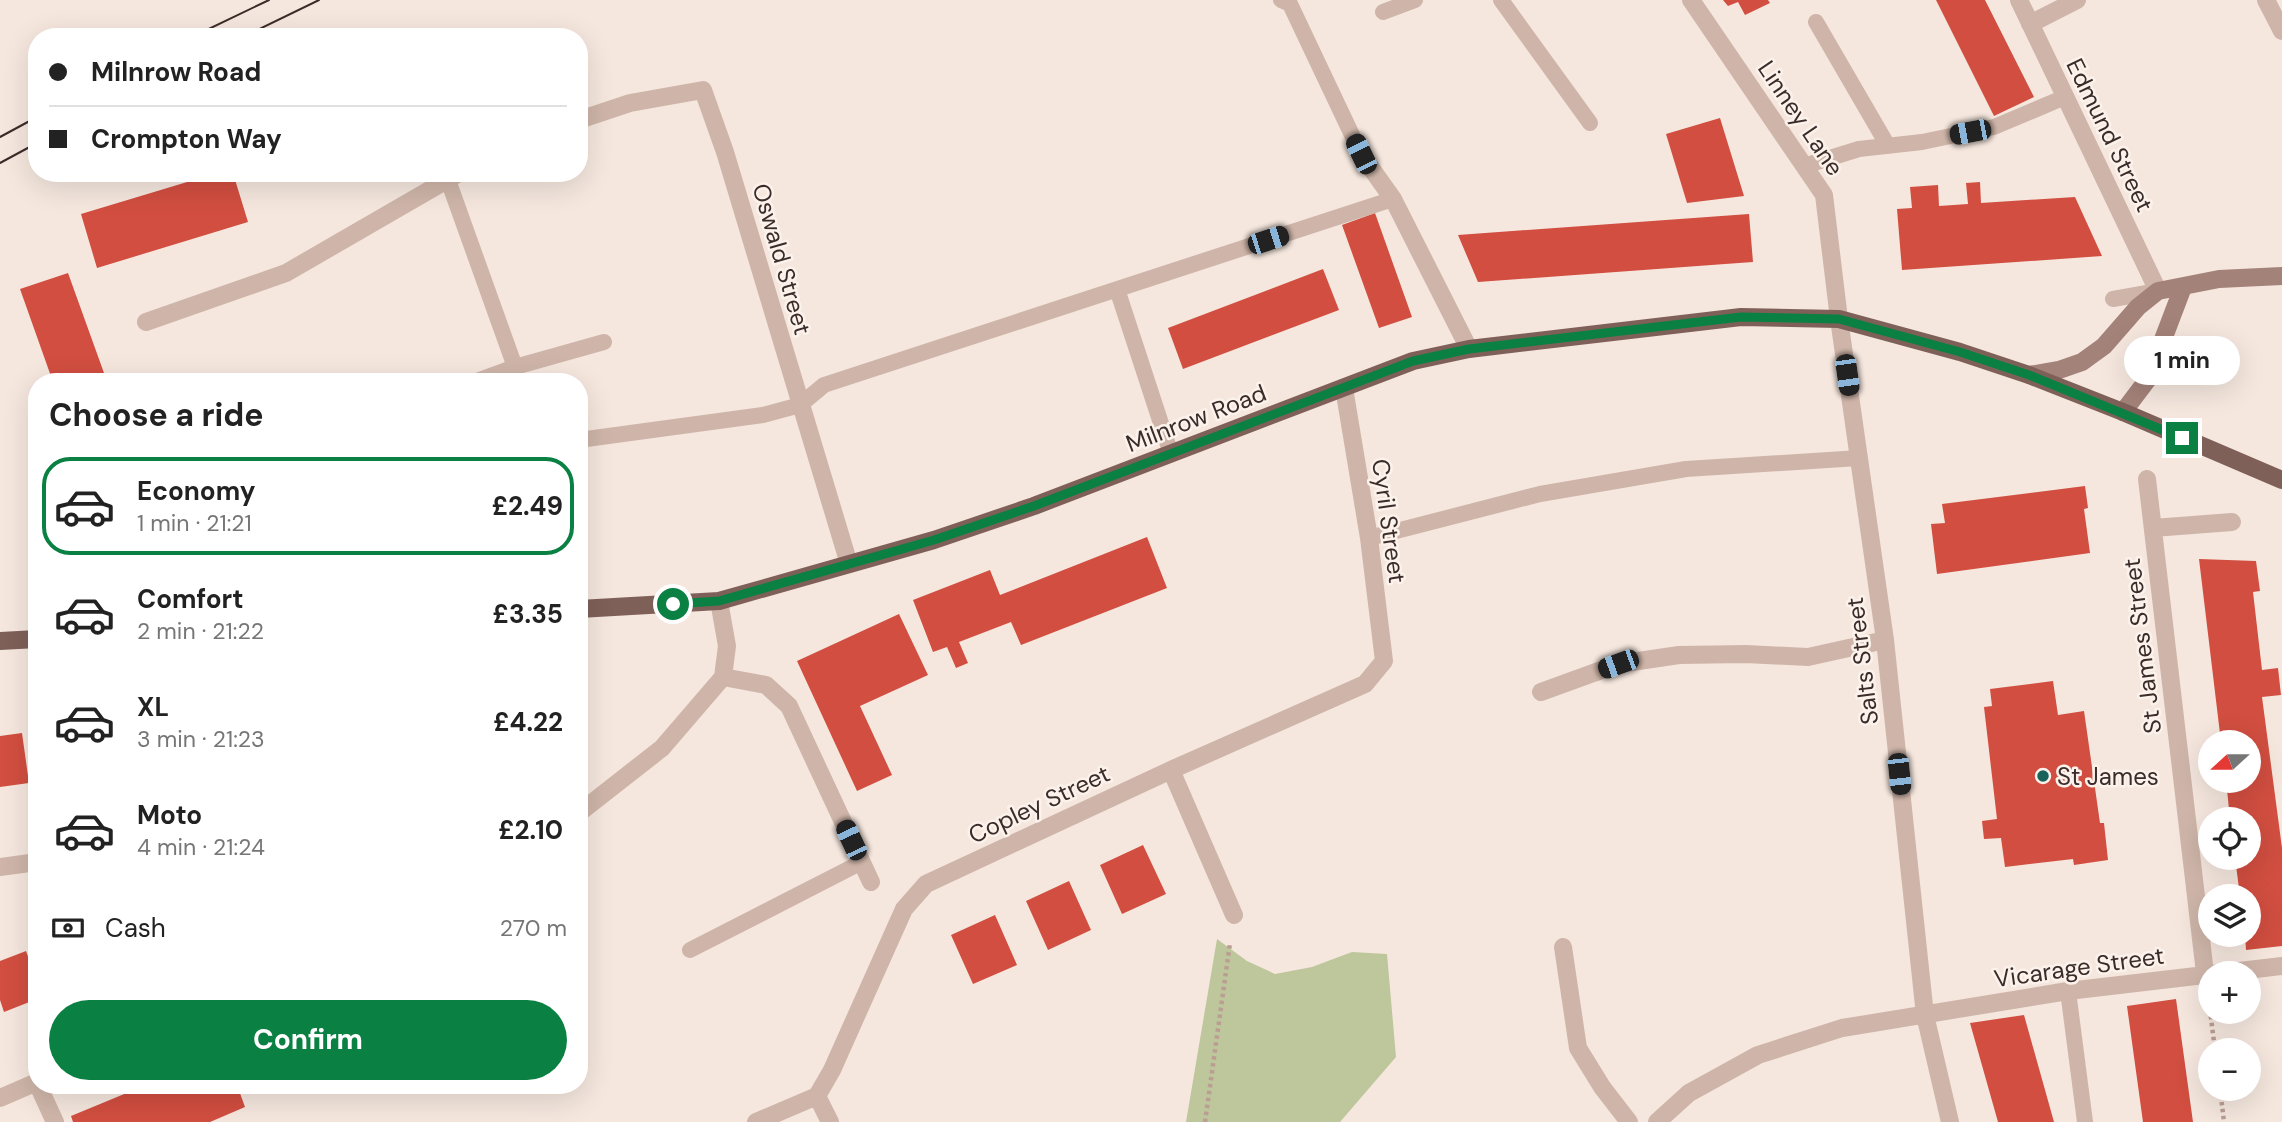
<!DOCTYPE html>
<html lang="en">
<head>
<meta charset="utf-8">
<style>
	body { margin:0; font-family:"DM Sans",sans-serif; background:#f2f2f2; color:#222; height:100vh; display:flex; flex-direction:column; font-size:26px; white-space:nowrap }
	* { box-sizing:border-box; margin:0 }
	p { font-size:23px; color:#767676 }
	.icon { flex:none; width:38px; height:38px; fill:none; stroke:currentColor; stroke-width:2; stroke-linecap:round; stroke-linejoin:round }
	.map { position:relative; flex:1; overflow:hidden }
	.sheet { position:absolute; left:28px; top:373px; width:560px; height:721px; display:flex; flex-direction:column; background:#fff; border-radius:28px; box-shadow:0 7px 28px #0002 }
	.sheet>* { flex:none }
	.top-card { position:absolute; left:28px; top:28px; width:560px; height:154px; border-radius:28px; box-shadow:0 7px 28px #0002; display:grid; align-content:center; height:154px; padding:0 21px; background:#fff }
	.needle { width:46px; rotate:249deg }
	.tools { position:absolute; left:2198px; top:730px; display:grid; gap:14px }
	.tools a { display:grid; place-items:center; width:63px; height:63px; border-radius:50%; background:#fff; box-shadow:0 7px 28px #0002; font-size:35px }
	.end { position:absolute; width:32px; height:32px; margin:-16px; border:9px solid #0b8043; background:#fff; box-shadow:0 0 0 4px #fff }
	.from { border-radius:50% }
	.bubble { position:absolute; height:49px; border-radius:24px; background:#fff; box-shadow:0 7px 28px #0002; font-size:23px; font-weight:700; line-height:49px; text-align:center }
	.car { position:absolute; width:21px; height:42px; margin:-21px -10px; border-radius:9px; box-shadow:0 0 5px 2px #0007; background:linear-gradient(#222 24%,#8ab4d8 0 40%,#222 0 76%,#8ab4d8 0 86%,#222 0) }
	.top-card b { display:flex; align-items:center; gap:24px; height:66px; font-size:26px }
	.top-card b+b { border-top:2px solid #e0e0e0 }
	.top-card i { width:18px; height:18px; background:#222 }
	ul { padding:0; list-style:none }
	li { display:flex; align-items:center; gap:21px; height:98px; margin:0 14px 10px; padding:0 7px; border:4px solid transparent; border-radius:28px }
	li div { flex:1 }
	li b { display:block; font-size:26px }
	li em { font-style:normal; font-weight:700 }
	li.on { border-color:#0b8043 }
	li>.icon { width:63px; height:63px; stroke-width:1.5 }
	h2 { padding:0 21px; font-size:32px; line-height:84px }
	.pay { display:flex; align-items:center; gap:18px; height:77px; padding:0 21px; font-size:26px }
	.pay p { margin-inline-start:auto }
	.cta { display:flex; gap:14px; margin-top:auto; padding:14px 21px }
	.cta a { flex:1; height:80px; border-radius:42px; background:#0b8043; color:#fff; font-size:28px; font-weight:700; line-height:80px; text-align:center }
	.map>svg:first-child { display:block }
	.green { fill:#bec69c }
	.building { fill:#d14e40 }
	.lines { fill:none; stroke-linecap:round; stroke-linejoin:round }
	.path { stroke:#bb9e93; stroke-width:4.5; stroke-dasharray:3.5 3.5; stroke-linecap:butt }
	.lane { stroke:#cfb5a9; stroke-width:16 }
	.street { stroke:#cfb5a9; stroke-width:18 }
	.secondary { stroke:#a38279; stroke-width:18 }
	.primary { stroke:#7f6059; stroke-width:18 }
	.tram { stroke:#3b2c29; stroke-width:2 }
	.route { stroke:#0b8043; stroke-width:9 }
	.poi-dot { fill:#1a625c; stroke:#fcf2ec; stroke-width:2.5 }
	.labels { text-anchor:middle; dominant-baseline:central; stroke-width:5; stroke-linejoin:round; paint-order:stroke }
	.street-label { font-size:24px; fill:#3b2c29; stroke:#fcf2ec }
	.poi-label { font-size:24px; fill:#3b2c29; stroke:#fcf2ec; text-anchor:start }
</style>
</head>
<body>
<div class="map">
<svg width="2282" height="1122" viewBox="0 0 2282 1122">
	<rect width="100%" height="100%" fill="#f5e7de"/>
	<path class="green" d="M1217,939L1247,961L1275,974L1312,967L1352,952L1387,954L1396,1057L1340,1122H1186Z"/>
	<path class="building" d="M1723,0H1768L1770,3L1745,15L1738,2L1728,6Z
		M1936,0H1985L2034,97L1994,116Z
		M1720,118L1744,196L1687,203L1666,134Z
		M217,173H233L248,222L97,268L81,214Z
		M1980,182L1981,203L2075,197L2102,256L1902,270L1897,209L1912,208L1910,187L1938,185L1939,206L1968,204L1966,183Z
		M1375,213L1412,317L1379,328L1342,225Z
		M1749,214L1753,262L1725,264L1478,282L1458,235Z
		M1323,269L1339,310L1183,369L1168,328Z
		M68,273L104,373L80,382H53L20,289Z
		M2085,486L2088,508L2084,509L2090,553L1937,574L1931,524L1945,523L1942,504Z
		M1147,537L1167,588L1021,645L1011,622L959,642L968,663L956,668L947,647L933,652L913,600L990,570L1000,595Z
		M2199,559L2256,561L2260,591L2253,592L2262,670L2278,668L2281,695L2262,697L2282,848V946L2246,950L2245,934H2249V896H2240L2235,858H2249V819H2230L2226,780H2249V742H2221Z
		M899,614L928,675L860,706L892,775L857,791L797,661Z
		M2053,681L2058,715L2084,711L2100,823H2104L2108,860L2074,865L2073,859L2005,867L2001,838L1984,839L1982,821L1997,819L1984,707L1992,706L1990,689Z
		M22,733L29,783L0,787V736Z
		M1143,845L1166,894L1122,914L1100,865Z
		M1069,881L1091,930L1048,950L1026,901Z
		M995,915L1017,965L973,984L951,935Z
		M26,951L37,981V999L4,1012L0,1000V961Z
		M2176,999L2193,1122H2143L2127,1006Z
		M2024,1015L2054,1122H1998L1970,1023Z
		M146,1085H237L245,1107L210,1122H73L71,1116Z"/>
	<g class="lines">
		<path class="path" d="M2209,1002L2215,1050
			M2220,1088L2224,1122
			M1205,1122L1230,943"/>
		<path class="lane" d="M1281,0L1290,4L1361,154
			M1501,0L1590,123
			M1383,12L1415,0
			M1816,22L1888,146
			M1804,166L1859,149L1922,142L1994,127L2065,97
			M448,180L515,367L604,342
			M1117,289L1171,454
			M2113,299L2158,291
			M474,382L515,367
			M579,440L763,415L800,405L824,385L1393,199
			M1369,538L1540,494L1686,469L1859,458
			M690,950L862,862
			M2068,991L2085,1122"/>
		<path class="street" d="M1691,0L1824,195L1839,319L1885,640L1925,1015L1950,1122
			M2019,0L2158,291
			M2266,0L2282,31
			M2030,24L2077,0
			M579,120L630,103L703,90L725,152L849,564
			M1361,154L1393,199L1469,349
			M146,322L286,273L459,173
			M2147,479L2205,973
			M2153,528L2232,522
			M723,677L766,685L789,706L871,882
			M1541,692L1618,664L1679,655L1746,654L1808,657L1885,640
			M1171,770L1234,915
			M579,813L662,748L723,677L727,646L719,601
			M0,867L37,862
			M1563,947L1578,1048L1602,1087L1629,1122
			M38,1085L55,1122
			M817,1096L832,1070L904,909L926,884L1171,770L1365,684L1384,661L1369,538L1344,388
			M817,1096L830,1122
			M0,1098L37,1082
			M756,1122L817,1096
			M1657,1122L1689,1093L1758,1055L1842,1028L2068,991L2282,966"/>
		<path class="secondary" d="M2029,375L2059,370L2082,362L2104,346L2138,307L2158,291L2219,279L2282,276
			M2123,412L2148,379L2183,287"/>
		<path class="primary" d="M579,609L719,601L934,540L1034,506L1413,361L1469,349L1741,317L1839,319L1960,352L2029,375L2123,412L2282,480
			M0,641L37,639"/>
		<path class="tram" d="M192,37L269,0
			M243,37L319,0
			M0,137L37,117
			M0,163L37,143"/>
	</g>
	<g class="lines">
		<path class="route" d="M673,604L719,601L934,540L1034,506L1413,361L1469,349L1741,317L1839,319L1960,352L2029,375L2182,438"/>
	</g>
	<circle class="poi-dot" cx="2043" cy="776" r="7"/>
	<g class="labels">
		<g class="street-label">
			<text transform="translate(1801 118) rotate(56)">Linney Lane</text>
			<text transform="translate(2110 135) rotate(64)">Edmund Street</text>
			<text transform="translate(782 259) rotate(74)">Oswald Street</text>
			<text transform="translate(1196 418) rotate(-21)">Milnrow Road</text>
			<text transform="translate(1389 521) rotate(82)">Cyril Street</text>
			<text transform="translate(2142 646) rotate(-97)">St James Street</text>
			<text transform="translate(1862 661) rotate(-97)">Salts Street</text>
			<text transform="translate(1039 804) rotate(-25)">Copley Street</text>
			<text transform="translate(2079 967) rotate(-8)">Vicarage Street</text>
		</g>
		<g class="poi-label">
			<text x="2057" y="776">St James</text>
		</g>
	</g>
</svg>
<div class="tools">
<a><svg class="needle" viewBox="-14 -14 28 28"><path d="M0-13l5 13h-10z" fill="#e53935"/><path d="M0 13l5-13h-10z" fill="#767676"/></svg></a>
<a><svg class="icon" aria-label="locate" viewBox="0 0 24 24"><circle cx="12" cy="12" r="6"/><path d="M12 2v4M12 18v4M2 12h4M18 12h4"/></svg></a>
<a><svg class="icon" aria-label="layers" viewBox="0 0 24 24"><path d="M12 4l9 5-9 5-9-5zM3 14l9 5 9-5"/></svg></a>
<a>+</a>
<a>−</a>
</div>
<i class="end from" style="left:673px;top:604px"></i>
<i class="end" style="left:2182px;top:438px"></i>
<div class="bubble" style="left:2124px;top:336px;width:116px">1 min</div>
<i class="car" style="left:1970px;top:132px;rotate:259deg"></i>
<i class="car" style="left:1361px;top:154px;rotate:334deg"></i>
<i class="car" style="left:1268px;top:240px;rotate:72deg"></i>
<i class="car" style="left:1847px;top:375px;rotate:172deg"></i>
<i class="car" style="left:1618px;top:664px;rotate:250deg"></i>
<i class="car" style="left:1899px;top:774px;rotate:174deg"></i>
<i class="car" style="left:851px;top:840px;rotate:335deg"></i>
<div class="top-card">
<b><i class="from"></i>Milnrow Road</b>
<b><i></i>Crompton Way</b>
</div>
<section class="sheet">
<h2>Choose a ride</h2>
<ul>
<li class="on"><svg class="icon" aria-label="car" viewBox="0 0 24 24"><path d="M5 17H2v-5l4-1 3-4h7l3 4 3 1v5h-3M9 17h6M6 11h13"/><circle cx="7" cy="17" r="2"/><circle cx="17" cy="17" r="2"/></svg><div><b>Economy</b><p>1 min · 21:21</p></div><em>£2.49</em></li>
<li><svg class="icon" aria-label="car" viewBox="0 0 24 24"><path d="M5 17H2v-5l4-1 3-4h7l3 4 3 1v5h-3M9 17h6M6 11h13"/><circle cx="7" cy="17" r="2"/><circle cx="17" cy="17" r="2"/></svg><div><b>Comfort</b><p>2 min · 21:22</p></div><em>£3.35</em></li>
<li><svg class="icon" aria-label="car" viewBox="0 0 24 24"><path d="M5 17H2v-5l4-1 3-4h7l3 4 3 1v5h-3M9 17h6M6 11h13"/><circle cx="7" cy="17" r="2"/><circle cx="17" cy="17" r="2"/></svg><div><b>XL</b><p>3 min · 21:23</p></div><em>£4.22</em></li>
<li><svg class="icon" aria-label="car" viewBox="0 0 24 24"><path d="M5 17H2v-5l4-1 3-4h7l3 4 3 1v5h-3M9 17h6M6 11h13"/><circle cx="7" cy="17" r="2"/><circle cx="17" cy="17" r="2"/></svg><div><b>Moto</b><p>4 min · 21:24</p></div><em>£2.10</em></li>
</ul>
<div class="pay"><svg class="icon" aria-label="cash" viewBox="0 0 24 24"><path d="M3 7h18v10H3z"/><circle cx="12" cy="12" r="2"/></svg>Cash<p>270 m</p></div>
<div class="cta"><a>Confirm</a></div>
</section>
</div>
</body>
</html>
